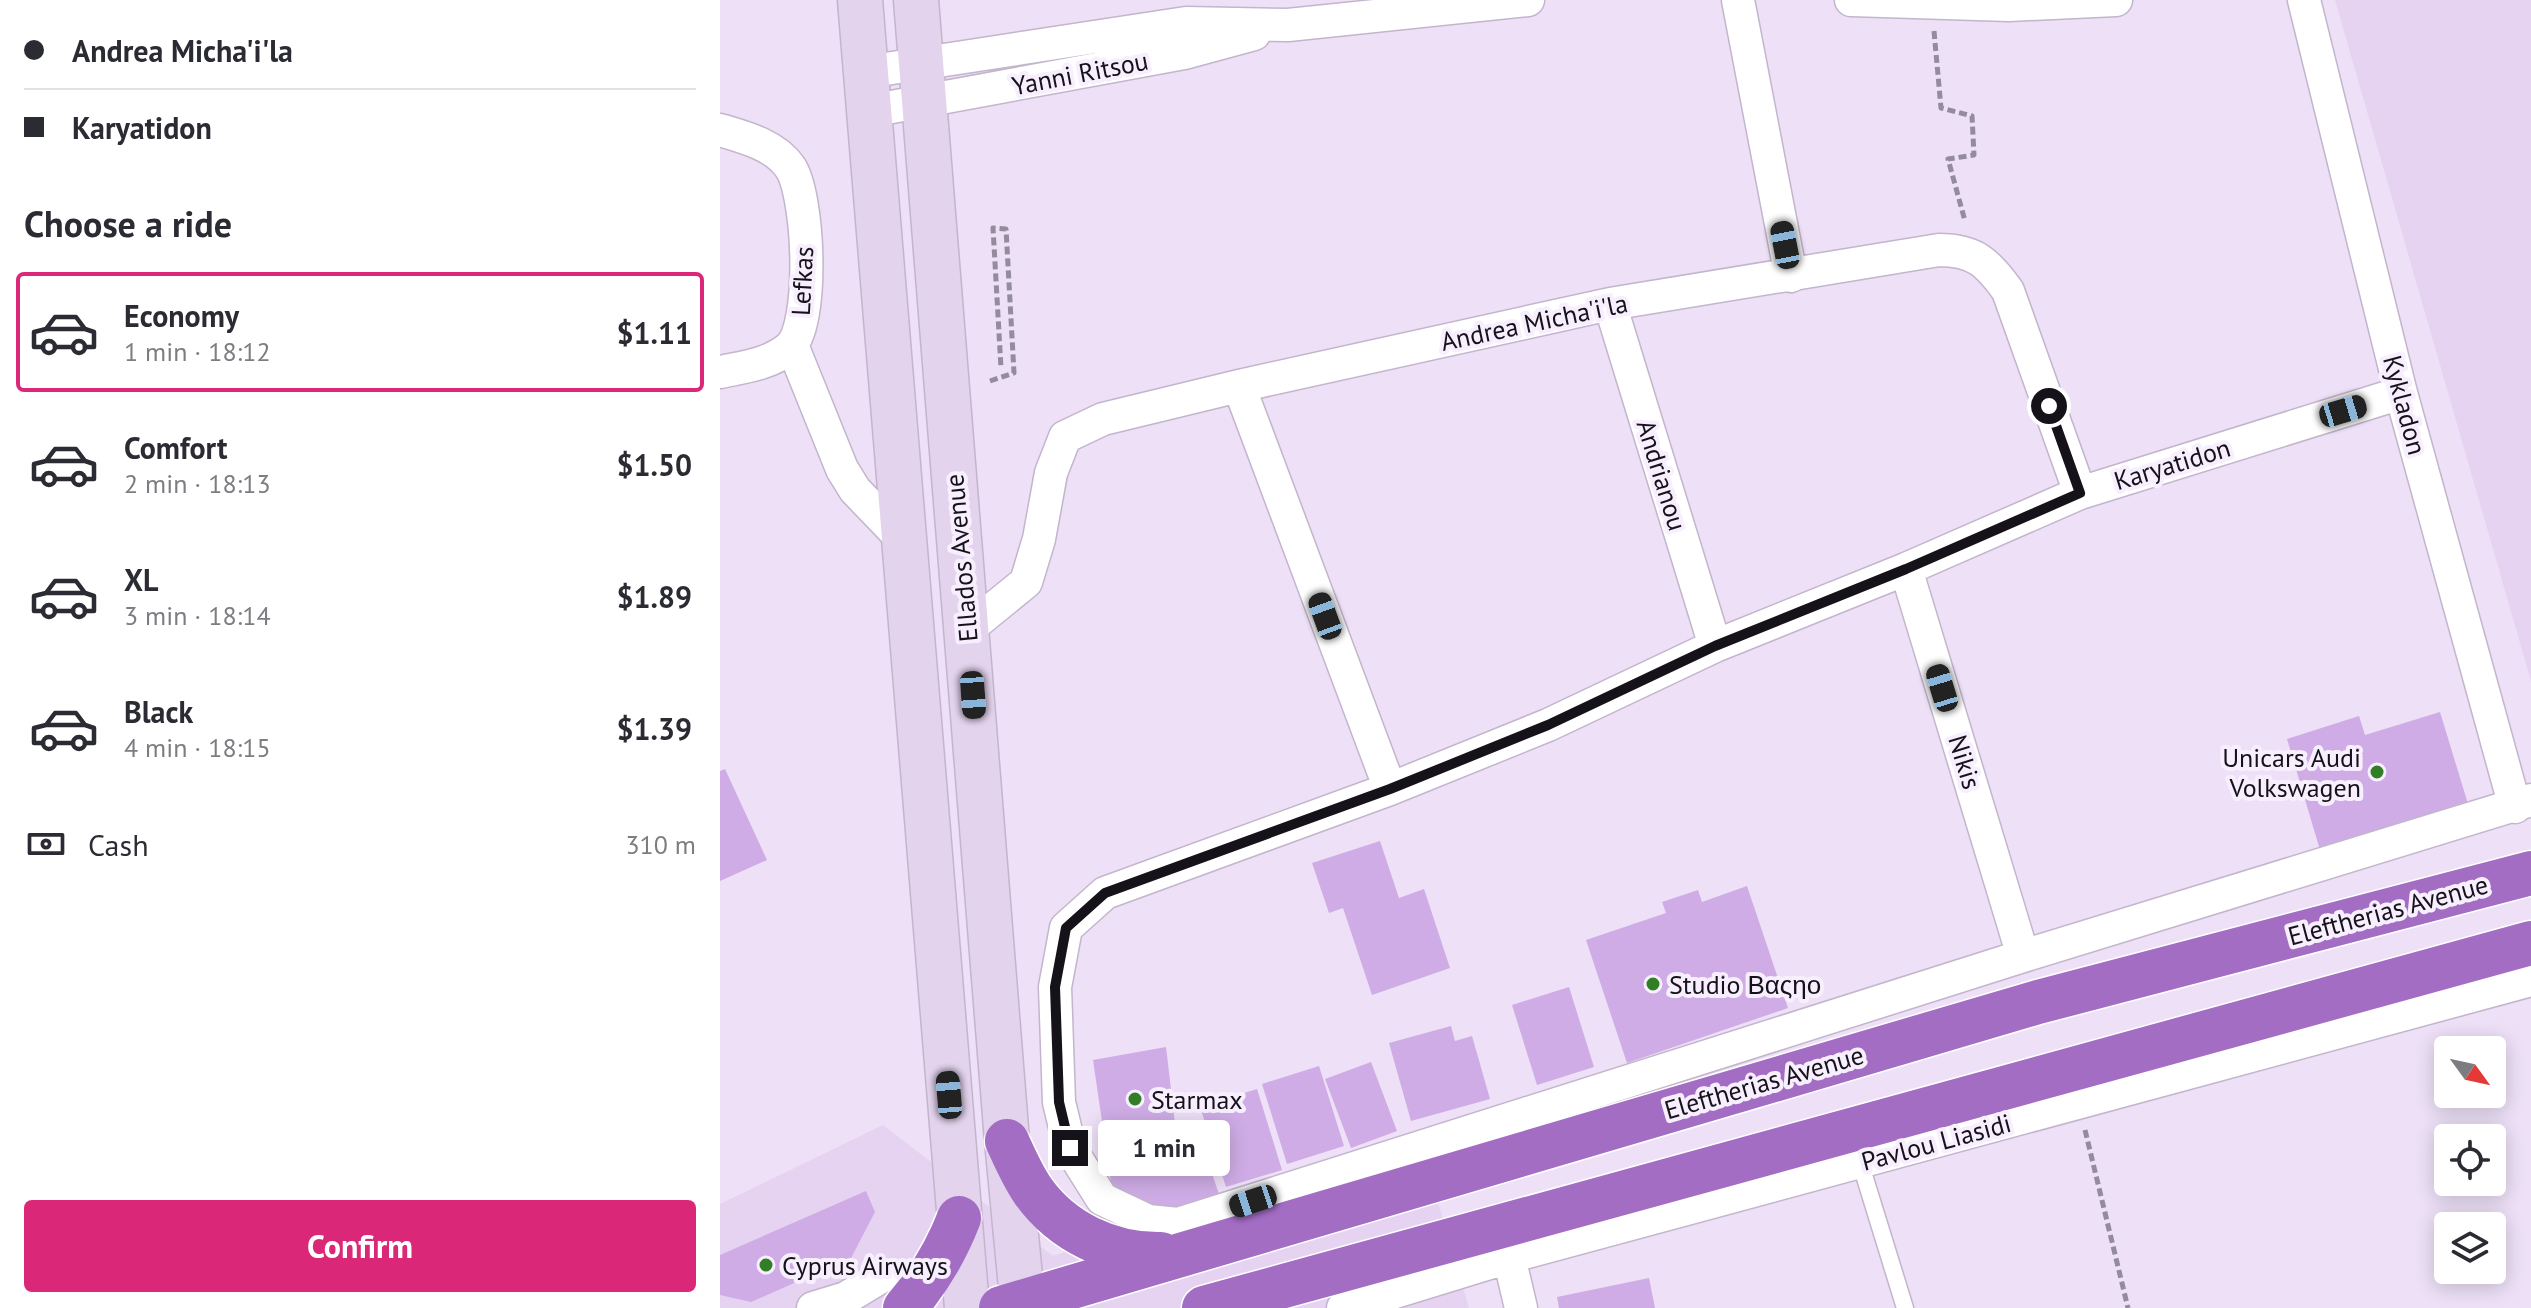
<!DOCTYPE html>
<html lang="en">
<head>
<meta charset="utf-8">
<style>
	body { margin:0; font-family:"PT Sans",sans-serif; background:#f7f7f7; color:#2b2b33; height:100vh; display:flex; flex-direction:column; font-size:30px; white-space:nowrap }
	* { box-sizing:border-box; margin:0 }
	p { font-size:26px; color:#7c7c81 }
	.icon { flex:none; width:44px; height:44px; fill:none; stroke:currentColor; stroke-width:2; stroke-linecap:round; stroke-linejoin:round }
	.map { position:relative; flex:1; overflow:hidden }
	.drawer { display:flex; flex-direction:column; background:#fff; width:720px }
	.drawer>* { flex:none }
	.banner { display:grid; align-content:center; height:176px; padding:0 24px; background:#fff }
	.needle { width:52px; rotate:123deg }
	.buttons { position:absolute; left:1714px; top:1036px; display:grid; gap:16px }
	.buttons a { display:grid; place-items:center; width:72px; height:72px; border-radius:8px; background:#fff; box-shadow:0 4px 20px #0003; font-size:40px }
	.end { position:absolute; width:36px; height:36px; margin:-18px; border:10px solid #16121a; background:#fff; box-shadow:0 0 0 4px #fff }
	.from { border-radius:50% }
	.bubble { position:absolute; height:56px; border-radius:8px; background:#fff; box-shadow:0 4px 20px #0003; font-size:26px; font-weight:700; line-height:56px; text-align:center }
	.car { position:absolute; width:24px; height:48px; margin:-24px -12px; border-radius:10px; box-shadow:0 0 6px 2px #0007; background:linear-gradient(#222 24%,#8ab4d8 0 40%,#222 0 76%,#8ab4d8 0 86%,#222 0) }
	.banner b { display:flex; align-items:center; gap:28px; height:76px; font-size:30px }
	.banner b+b { border-top:2px solid #e1e1e2 }
	.banner i { width:20px; height:20px; background:#2b2b33 }
	ul { padding:0; list-style:none }
	li { display:flex; align-items:center; gap:24px; height:120px; margin:0 16px 12px; padding:0 8px; border:4px solid transparent; border-radius:8px }
	li div { flex:1 }
	li b { display:block; font-size:30px }
	li em { font-style:normal; font-weight:700 }
	li.active { border-color:#db2777 }
	li>.icon { width:72px; height:72px; stroke-width:1.5 }
	h2 { padding:0 24px; font-size:36px; line-height:96px }
	.pay { display:flex; align-items:center; gap:20px; height:88px; padding:0 24px; font-size:30px }
	.pay p { margin-inline-start:auto }
	.primary-button { display:flex; gap:16px; margin-top:auto; padding:16px 24px }
	.primary-button a { flex:1; height:92px; border-radius:8px; background:#db2777; color:#fff; font-size:32px; font-weight:700; line-height:92px; text-align:center }
	main { display:flex; flex:1; min-height:0 }
	.map>svg:first-child { display:block }
	.built { fill:#e5d3f1 }
	.building { fill:#cface6 }
	.lines { fill:none; stroke-linecap:round; stroke-linejoin:round }
	.lane-casing { stroke:#c3b5cc; stroke-width:19 }
	.street-casing { stroke:#c3b5cc; stroke-width:35 }
	.secondary-casing { stroke:#c3b5cc; stroke-width:47 }
	.highway-casing { stroke:#fff; stroke-width:47 }
	.path { stroke:#948b9c; stroke-width:5; stroke-dasharray:8 4; stroke-linecap:butt }
	.lane { stroke:#fff; stroke-width:16 }
	.street { stroke:#fff; stroke-width:32 }
	.secondary { stroke:#e3d3ed; stroke-width:44 }
	.highway { stroke:#a36dc4; stroke-width:44 }
	.route { stroke:#16121a; stroke-width:10 }
	.poi-dot { fill:#317e27; stroke:#f8effe; stroke-width:3 }
	.labels { text-anchor:middle; dominant-baseline:central; stroke-width:8; stroke-linejoin:round; paint-order:stroke }
	.street-label { font-size:26px; fill:#16121a; stroke:#f8effe }
	.poi-label { font-size:26px; fill:#16121a; stroke:#f8effe; text-anchor:start }
</style>
</head>
<body>
<main>
<section class="drawer">
<div class="banner">
<b><i class="from"></i>Andrea Micha'i'la</b>
<b><i></i>Karyatidon</b>
</div>
<h2>Choose a ride</h2>
<ul>
<li class="active"><svg class="icon" aria-label="car" viewBox="0 0 24 24"><path d="M5 17H2v-5l4-1 3-4h7l3 4 3 1v5h-3M9 17h6M6 11h13"/><circle cx="7" cy="17" r="2"/><circle cx="17" cy="17" r="2"/></svg><div><b>Economy</b><p>1 min · 18:12</p></div><em>$1.11</em></li>
<li><svg class="icon" aria-label="car" viewBox="0 0 24 24"><path d="M5 17H2v-5l4-1 3-4h7l3 4 3 1v5h-3M9 17h6M6 11h13"/><circle cx="7" cy="17" r="2"/><circle cx="17" cy="17" r="2"/></svg><div><b>Comfort</b><p>2 min · 18:13</p></div><em>$1.50</em></li>
<li><svg class="icon" aria-label="car" viewBox="0 0 24 24"><path d="M5 17H2v-5l4-1 3-4h7l3 4 3 1v5h-3M9 17h6M6 11h13"/><circle cx="7" cy="17" r="2"/><circle cx="17" cy="17" r="2"/></svg><div><b>XL</b><p>3 min · 18:14</p></div><em>$1.89</em></li>
<li><svg class="icon" aria-label="car" viewBox="0 0 24 24"><path d="M5 17H2v-5l4-1 3-4h7l3 4 3 1v5h-3M9 17h6M6 11h13"/><circle cx="7" cy="17" r="2"/><circle cx="17" cy="17" r="2"/></svg><div><b>Black</b><p>4 min · 18:15</p></div><em>$1.39</em></li>
</ul>
<div class="pay"><svg class="icon" aria-label="cash" viewBox="0 0 24 24"><path d="M3 7h18v10H3z"/><circle cx="12" cy="12" r="2"/></svg>Cash<p>310 m</p></div>
<div class="primary-button"><a>Confirm</a></div>
</section>
<div class="map">
<svg width="1811" height="1308" viewBox="0 0 1811 1308">
	<rect width="100%" height="100%" fill="#ede0f7"/>
	<path class="built" d="M1615,0H1811V681Z
		M163,1125L333,1256L697,1131L749,1308H0V1204Z"/>
	<path class="building" d="M1720,712L1748,804L1600,850L1567,739L1639,716L1645,735Z
		M5,769L47,860L0,881V771Z
		M660,841L679,898L704,889L730,968L652,995L623,908L609,913L592,863Z
		M1027,886L1068,1008L907,1063L866,940L946,913L942,902L978,890L982,902Z
		M849,987L874,1067L817,1085L792,1005Z
		M731,1026L735,1041L752,1036L770,1099L691,1121L669,1043Z
		M446,1047L456,1132L476,1127L499,1194L464,1209L429,1210L391,1183L373,1060Z
		M651,1062L677,1131L631,1148L605,1079Z
		M599,1066L624,1146L567,1164L542,1084Z
		M537,1089L562,1170L506,1187L480,1107Z
		M146,1191L155,1212L131,1258L31,1302L0,1295V1255Z
		M929,1278L935,1308H839L837,1297Z"/>
	<g class="lines">
		<g class="lane-casing">
			<path id="lane" d="M1140,1162L1185,1308"/>
		</g>
		<g class="street-casing">
			<path id="street" d="M1018,0L1071,276
				M1131,0L1289,5L1396,0
				M1584,0L1681,393L1795,807
				M146,72L466,23L568,25L808,0
				M150,111L464,53L534,34
				M0,130C24,137 55,145 70,167C89,194 95,325 69,348C50,364 24,367 0,372
				M890,304L995,646
				M72,345L122,469L135,490L185,542
				M519,386L670,789
				M1681,393L1360,493L1186,569L995,646L828,725L670,789L385,893L346,928L335,987L339,1102L350,1148L382,1199L428,1221L458,1224L1303,956L1811,800
				M1186,569L1303,956
				M247,630L306,582L319,539L331,473L345,437L383,419L519,386L890,304L1219,250C1255,250 1268,263 1288,291L1360,493
				M789,1257L801,1308
				M93,1308L126,1298L164,1275
				M623,1308L789,1257L1811,980"/>
		</g>
		<g class="secondary-casing">
			<path id="secondary" d="M140,0L247,1308
				M196,0L287,1141L303,1308"/>
		</g>
		<g class="highway-casing">
			<path id="highway" d="M287,1141C295,1158 302,1175 313,1191C342,1232 391,1255 441,1254
				M185,1308C209,1280 226,1252 239,1218
				M281,1308L1318,1002L1811,873
				M484,1308L1811,943"/>
		</g>
		<path class="path" d="M1214,31L1221,108L1252,116L1254,155L1228,159L1245,221
			M270,381L294,373L286,229L273,228L281,368
			M1365,1130L1408,1308"/>
		<use href="#lane" class="lane"/>
		<use href="#street" class="street"/>
		<use href="#secondary" class="secondary"/>
		<use href="#highway" class="highway"/>
	</g>
	<g class="lines">
		<path class="route" d="M350,1148L339,1102L335,987L346,928L385,893L670,789L828,725L995,646L1186,569L1360,493L1329,406"/>
	</g>
	<g class="poi-dot">
		<circle cx="1657" cy="772" r="8"/>
		<circle cx="933" cy="984" r="8"/>
		<circle cx="415" cy="1099" r="8"/>
		<circle cx="46" cy="1265" r="8"/>
	</g>
	<g class="labels">
		<g class="street-label">
			<text transform="translate(360 73) rotate(-11)">Yanni Ritsou</text>
			<text transform="translate(82 281) rotate(-87)">Lefkas</text>
			<text transform="translate(814 322) rotate(-12)">Andrea Micha'i'la</text>
			<text transform="translate(1685 405) rotate(75)">Kykladon</text>
			<text transform="translate(1452 464) rotate(-17)">Karyatidon</text>
			<text transform="translate(942 475) rotate(73)">Andrianou</text>
			<text transform="translate(241 558) rotate(-95)">Ellados Avenue</text>
			<text transform="translate(1245 762) rotate(73)">Nikis</text>
			<text transform="translate(1668 910) rotate(-15)">Eleftherias Avenue</text>
			<text transform="translate(1044 1082) rotate(-16)">Eleftherias Avenue</text>
			<text transform="translate(1216 1142) rotate(-15)">Pavlou Liasidi</text>
		</g>
		<g class="poi-label">
			<text x="1641" y="757" text-anchor="end">Unicars Audi<tspan x="1641" dy="30">Volkswagen</tspan></text>
			<text x="949" y="984">Studio Βαςηο</text>
			<text x="431" y="1099">Starmax</text>
			<text x="62" y="1265">Cyprus Airways</text>
		</g>
	</g>
</svg>
<div class="buttons">
<a><svg class="needle" viewBox="-14 -14 28 28"><path d="M0-13l5 13h-10z" fill="#e53935"/><path d="M0 13l5-13h-10z" fill="#7c7c81"/></svg></a>
<a><svg class="icon" aria-label="locate" viewBox="0 0 24 24"><circle cx="12" cy="12" r="6"/><path d="M12 2v4M12 18v4M2 12h4M18 12h4"/></svg></a>
<a><svg class="icon" aria-label="layers" viewBox="0 0 24 24"><path d="M12 4l9 5-9 5-9-5zM3 14l9 5 9-5"/></svg></a>
</div>
<i class="end from" style="left:1329px;top:406px"></i>
<i class="end" style="left:350px;top:1148px"></i>
<div class="bubble" style="left:378px;top:1120px;width:132px">1 min</div>
<i class="car" style="left:1065px;top:245px;rotate:349deg"></i>
<i class="car" style="left:1623px;top:411px;rotate:73deg"></i>
<i class="car" style="left:605px;top:616px;rotate:340deg"></i>
<i class="car" style="left:1222px;top:688px;rotate:343deg"></i>
<i class="car" style="left:253px;top:695px;rotate:176deg"></i>
<i class="car" style="left:229px;top:1095px;rotate:355deg"></i>
<i class="car" style="left:533px;top:1201px;rotate:252deg"></i>
</div>
</main>
</body>
</html>
